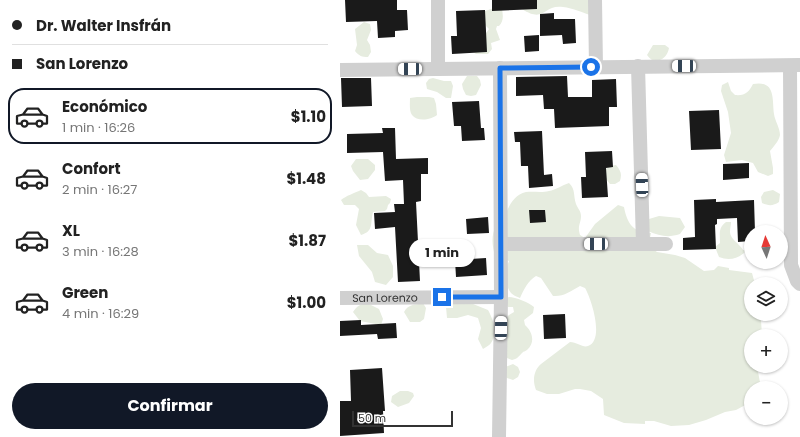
<!DOCTYPE html>
<html lang="es">
<head>
<meta charset="utf-8">
<style>
	body { margin:0; font-family:Poppins,sans-serif; background:#f6f6f6; color:#222; height:100vh; display:flex; flex-direction:column; font-size:15px; white-space:nowrap }
	* { box-sizing:border-box; margin:0 }
	p { font-size:13px; color:#767676 }
	.icon { flex:none; width:22px; height:22px; fill:none; stroke:currentColor; stroke-width:2; stroke-linecap:round; stroke-linejoin:round }
	.map { position:relative; flex:1; overflow:hidden }
	.side { display:flex; flex-direction:column; background:#fff; width:340px }
	.side>* { flex:none }
	.top-card { display:grid; align-content:center; height:88px; padding:0 12px; background:#fff }
	.needle { width:26px; rotate:357deg }
	.tools { position:absolute; left:404px; top:225px; display:grid; gap:8px }
	.tools a { display:grid; place-items:center; width:44px; height:44px; border-radius:50%; background:#fff; box-shadow:0 1px 3px #0004; font-size:20px }
	.scale { position:absolute; left:12px; bottom:10px; width:101px; box-sizing:border-box; padding-left:4px; border:2px solid #333; border-top:0; font-size:11px; line-height:14px; white-space:nowrap; color:#333; -webkit-text-stroke:3px #fff; paint-order:stroke }
	.end { position:absolute; width:18px; height:18px; margin:-9px; border:5px solid #1a73e8; background:#fff; box-shadow:0 0 0 2px #fff }
	.from { border-radius:50% }
	.bubble { position:absolute; height:28px; border-radius:14px; background:#fff; box-shadow:0 1px 3px #0004; font-size:13px; font-weight:700; line-height:28px; text-align:center }
	.car { position:absolute; width:12px; height:24px; margin:-12px -6px; border-radius:5px; box-shadow:0 0 3px 1px #0007; background:linear-gradient(#fff 24%,#345 0 40%,#fff 0 76%,#345 0 86%,#fff 0) }
	.top-card b { display:flex; align-items:center; gap:14px; height:38px; font-size:15px }
	.top-card b+b { border-top:1px solid #e0e0e0 }
	.top-card i { width:10px; height:10px; background:#222 }
	ul { padding:0; list-style:none }
	li { display:flex; align-items:center; gap:12px; height:56px; margin:0 8px 6px; padding:0 4px; border:2px solid transparent; border-radius:16px }
	li div { flex:1 }
	li b { display:block; font-size:15px }
	li em { font-style:normal; font-weight:700 }
	li.on { border-color:#111827 }
	li>.icon { width:36px; height:36px; stroke-width:1.5 }
	.cta { display:flex; gap:8px; margin-top:auto; padding:8px 12px }
	.cta a { flex:1; height:46px; border-radius:24px; background:#111827; color:#fff; font-size:16px; font-weight:700; line-height:46px; text-align:center }
	main { display:flex; flex:1; min-height:0 }
	.map>svg:first-child { display:block }
	.green { fill:#e6ecdf }
	.building { fill:#1a1a1a }
	.lines { fill:none; stroke-linecap:round; stroke-linejoin:round }
	.street { stroke:#d0d0d0; stroke-width:14 }
	.route { stroke:#1a73e8; stroke-width:5 }
	.labels { text-anchor:middle; dominant-baseline:central; stroke-width:4; stroke-linejoin:round; paint-order:stroke }
	.street-label { font-size:11px; fill:#333; stroke:#fff }
</style>
</head>
<body>
<main>
<section class="side">
<div class="top-card">
<b><i class="from"></i>Dr. Walter Insfrán</b>
<b><i></i>San Lorenzo</b>
</div>
<ul>
<li class="on"><svg class="icon" aria-label="car" viewBox="0 0 24 24"><path d="M5 17H2v-5l4-1 3-4h7l3 4 3 1v5h-3M9 17h6M6 11h13"/><circle cx="7" cy="17" r="2"/><circle cx="17" cy="17" r="2"/></svg><div><b>Económico</b><p>1 min · 16:26</p></div><em>$1.10</em></li>
<li><svg class="icon" aria-label="car" viewBox="0 0 24 24"><path d="M5 17H2v-5l4-1 3-4h7l3 4 3 1v5h-3M9 17h6M6 11h13"/><circle cx="7" cy="17" r="2"/><circle cx="17" cy="17" r="2"/></svg><div><b>Confort</b><p>2 min · 16:27</p></div><em>$1.48</em></li>
<li><svg class="icon" aria-label="car" viewBox="0 0 24 24"><path d="M5 17H2v-5l4-1 3-4h7l3 4 3 1v5h-3M9 17h6M6 11h13"/><circle cx="7" cy="17" r="2"/><circle cx="17" cy="17" r="2"/></svg><div><b>XL</b><p>3 min · 16:28</p></div><em>$1.87</em></li>
<li><svg class="icon" aria-label="car" viewBox="0 0 24 24"><path d="M5 17H2v-5l4-1 3-4h7l3 4 3 1v5h-3M9 17h6M6 11h13"/><circle cx="7" cy="17" r="2"/><circle cx="17" cy="17" r="2"/></svg><div><b>Green</b><p>4 min · 16:29</p></div><em>$1.00</em></li>
</ul>
<div class="cta"><a>Confirmar</a></div>
</section>
<div class="map">
<svg width="460" height="437" viewBox="0 0 460 437">
	<rect width="100%" height="100%" fill="#fff"/>
	<path class="green" d="M185,0H261L253,16C243,13 233,8 223,7C203,4 205,24 182,9Z
		M154,8L162,9C163,15 164,21 159,26H157L156,29L160,40L151,43L152,49L148,54H136L133,52L149,29L145,25L141,15L145,11Z
		M24,22L30,24L31,30L27,40L30,45L31,52L28,57C22,57 19,56 15,51L17,45L15,29Z
		M313,45H325L329,48C327,60 314,66 307,55Z
		M127,76H137L140,80L141,85L136,95L131,96L126,95L123,89L122,84Z
		M93,78L104,81H111L113,86L111,98H106L97,92L87,89L86,83L89,79Z
		M388,82L391,91L395,95C405,96 409,92 413,84C436,80 432,99 434,114C435,121 440,128 440,135C439,141 433,147 430,151L433,168V174L428,176L418,172L413,163L402,160L386,162L384,155L391,133L388,112L381,91L382,85Z
		M77,97H89L94,98L96,104L97,115C91,120 77,122 72,115C69,111 70,103 70,98Z
		M16,159H28L35,165V170L28,179L20,180L13,171L11,166Z
		M276,165C281,171 282,174 280,181L275,184H270L266,179V169L270,166Z
		M229,183C236,190 233,196 236,204C238,209 241,211 241,216C241,224 237,225 240,235L245,238L255,224L278,205L284,207C287,223 293,233 311,233L310,238L313,249L317,252L335,255L345,258L364,271L374,270L378,266L389,268V270L412,273L415,284H411V314H420L421,320L422,336H411V366H417L421,388H411V402L396,410L385,412L366,420L349,425L331,426L314,421H305V424L284,423L264,415L263,399L251,391L240,389H235L219,394H207L196,390C192,380 194,370 201,364L230,342C237,342 243,348 248,346C265,340 251,298 245,288L240,286C231,291 223,297 213,296L201,278L196,276C188,281 184,289 180,298C177,297 173,295 171,293C165,286 165,270 169,261L155,255C152,246 151,235 156,226L163,223C167,210 171,196 186,192C194,191 201,193 209,191C216,190 222,185 229,183Z
		M21,190L26,193L29,197L46,196L51,199L50,203L48,205L47,209L45,211L33,212C30,224 34,231 21,235L16,225L19,209L15,205H4L1,200C6,196 14,193 21,190Z
		M433,190L440,194L439,202C433,206 429,206 422,203L421,197L424,192Z
		M319,216L340,218L345,227L340,234C328,238 320,236 308,231L309,219Z
		M386,222H391C391,225 390,228 390,232C390,239 400,244 403,250H407C399,259 389,261 379,257L375,247L380,243C380,234 378,228 386,222Z
		M17,245H28L37,253L48,255L53,266V277L46,285L35,282L32,272L19,256Z
		M169,297C175,297 190,303 194,307L193,313L184,320L185,325C192,331 196,342 187,350C183,353 185,350 182,353C178,357 177,359 172,360L167,358L165,319L169,315L174,312L173,307H168L164,299Z
		M116,300L128,302L148,310C153,319 158,333 151,343C150,345 146,347 143,349L138,339L141,328L138,318L128,315L117,318H107L106,307Z
		M27,303L39,309L43,319L41,325L20,321L13,312C17,306 20,304 27,303Z
		M83,303L86,308L84,319L80,322H70L64,312C68,304 75,305 83,303Z
		M173,364L178,367L180,372L178,377L173,380L167,378L163,375L165,367Z
		M60,391H68L73,393L74,396L69,403L58,407L51,402L52,396Z"/>
	<path class="building" d="M5,0H57V10H67L68,30L55,31V37L38,38L37,21L6,22Z
		M152,0H197V9L152,11Z
		M145,10L147,52L112,54L111,36H117L116,11Z
		M214,13V19H235L236,43L223,44L222,35L200,36V14Z
		M199,35V51L185,52L184,36Z
		M227,76L228,97H252V80L276,79L277,107H269V126L215,128L214,109H204L203,95L176,96V77Z
		M1,78H31L32,106L2,107Z
		M139,101L141,128H144L145,140L122,141L121,126H114L112,102Z
		M379,110L381,149L351,150L349,111Z
		M42,128H55L56,159L88,158V174H81V201L76,202L80,281L58,282L55,227L35,229L34,213L55,212L54,204H64L63,180L45,181L43,152L7,153V134L43,133Z
		M202,131L204,175L212,174L213,186L189,188L188,166H181L180,142H175L174,132Z
		M272,151L273,167L266,168L268,197L242,198L241,177H246L245,152Z
		M409,163V178L383,180V164Z
		M376,199V202L414,200L415,232H411V241L398,242L397,218L377,219V224L375,225L376,249L343,250V238L355,237L354,200Z
		M189,210H205L206,222L190,223Z
		M148,217L149,233L127,234L126,219Z
		M146,258L147,275L116,277L115,260Z
		M225,314L226,338L204,339L203,315Z
		M21,320V325L56,323L57,338L38,339L37,334L0,336V321Z
		M42,368L45,411H43L44,433L0,436V401H11L10,370Z"/>
	<g class="lines">
		<g class="street">
			<path d="M98,0V68"/>
			<path d="M255,0L256,67"/>
			<path d="M298,66L303,244"/>
			<path d="M450,66L451,265L457,281L460,284"/>
			<path d="M0,70L460,65"/>
			<path d="M161,244H326"/>
			<path id="s1" d="M0,298L161,297"/>
			<path d="M159,437L161,297L160,68"/>
		</g>
	</g>
	<g class="lines">
		<path class="route" d="M102,297H161L160,68L251,67"/>
	</g>
	<g class="labels">
		<g class="street-label">
			<text stroke="none"><textPath href="#s1" startOffset="45">San Lorenzo</textPath></text>
		</g>
	</g>
</svg>
<div class="tools">
<a><svg class="needle" viewBox="-14 -14 28 28"><path d="M0-13l5 13h-10z" fill="#e53935"/><path d="M0 13l5-13h-10z" fill="#767676"/></svg></a>
<a><svg class="icon" aria-label="layers" viewBox="0 0 24 24"><path d="M12 4l9 5-9 5-9-5zM3 14l9 5 9-5"/></svg></a>
<a>+</a>
<a>−</a>
</div>
<div class="scale">50 m</div>
<i class="end from" style="left:251px;top:67px"></i>
<i class="end" style="left:102px;top:297px"></i>
<div class="bubble" style="left:69px;top:239px;width:66px">1 min</div>
<i class="car" style="left:344px;top:66px;rotate:270deg"></i>
<i class="car" style="left:70px;top:69px;rotate:270deg"></i>
<i class="car" style="left:302px;top:185px;rotate:358deg"></i>
<i class="car" style="left:256px;top:244px;rotate:270deg"></i>
<i class="car" style="left:161px;top:328px;rotate:1deg"></i>
</div>
</main>
</body>
</html>
